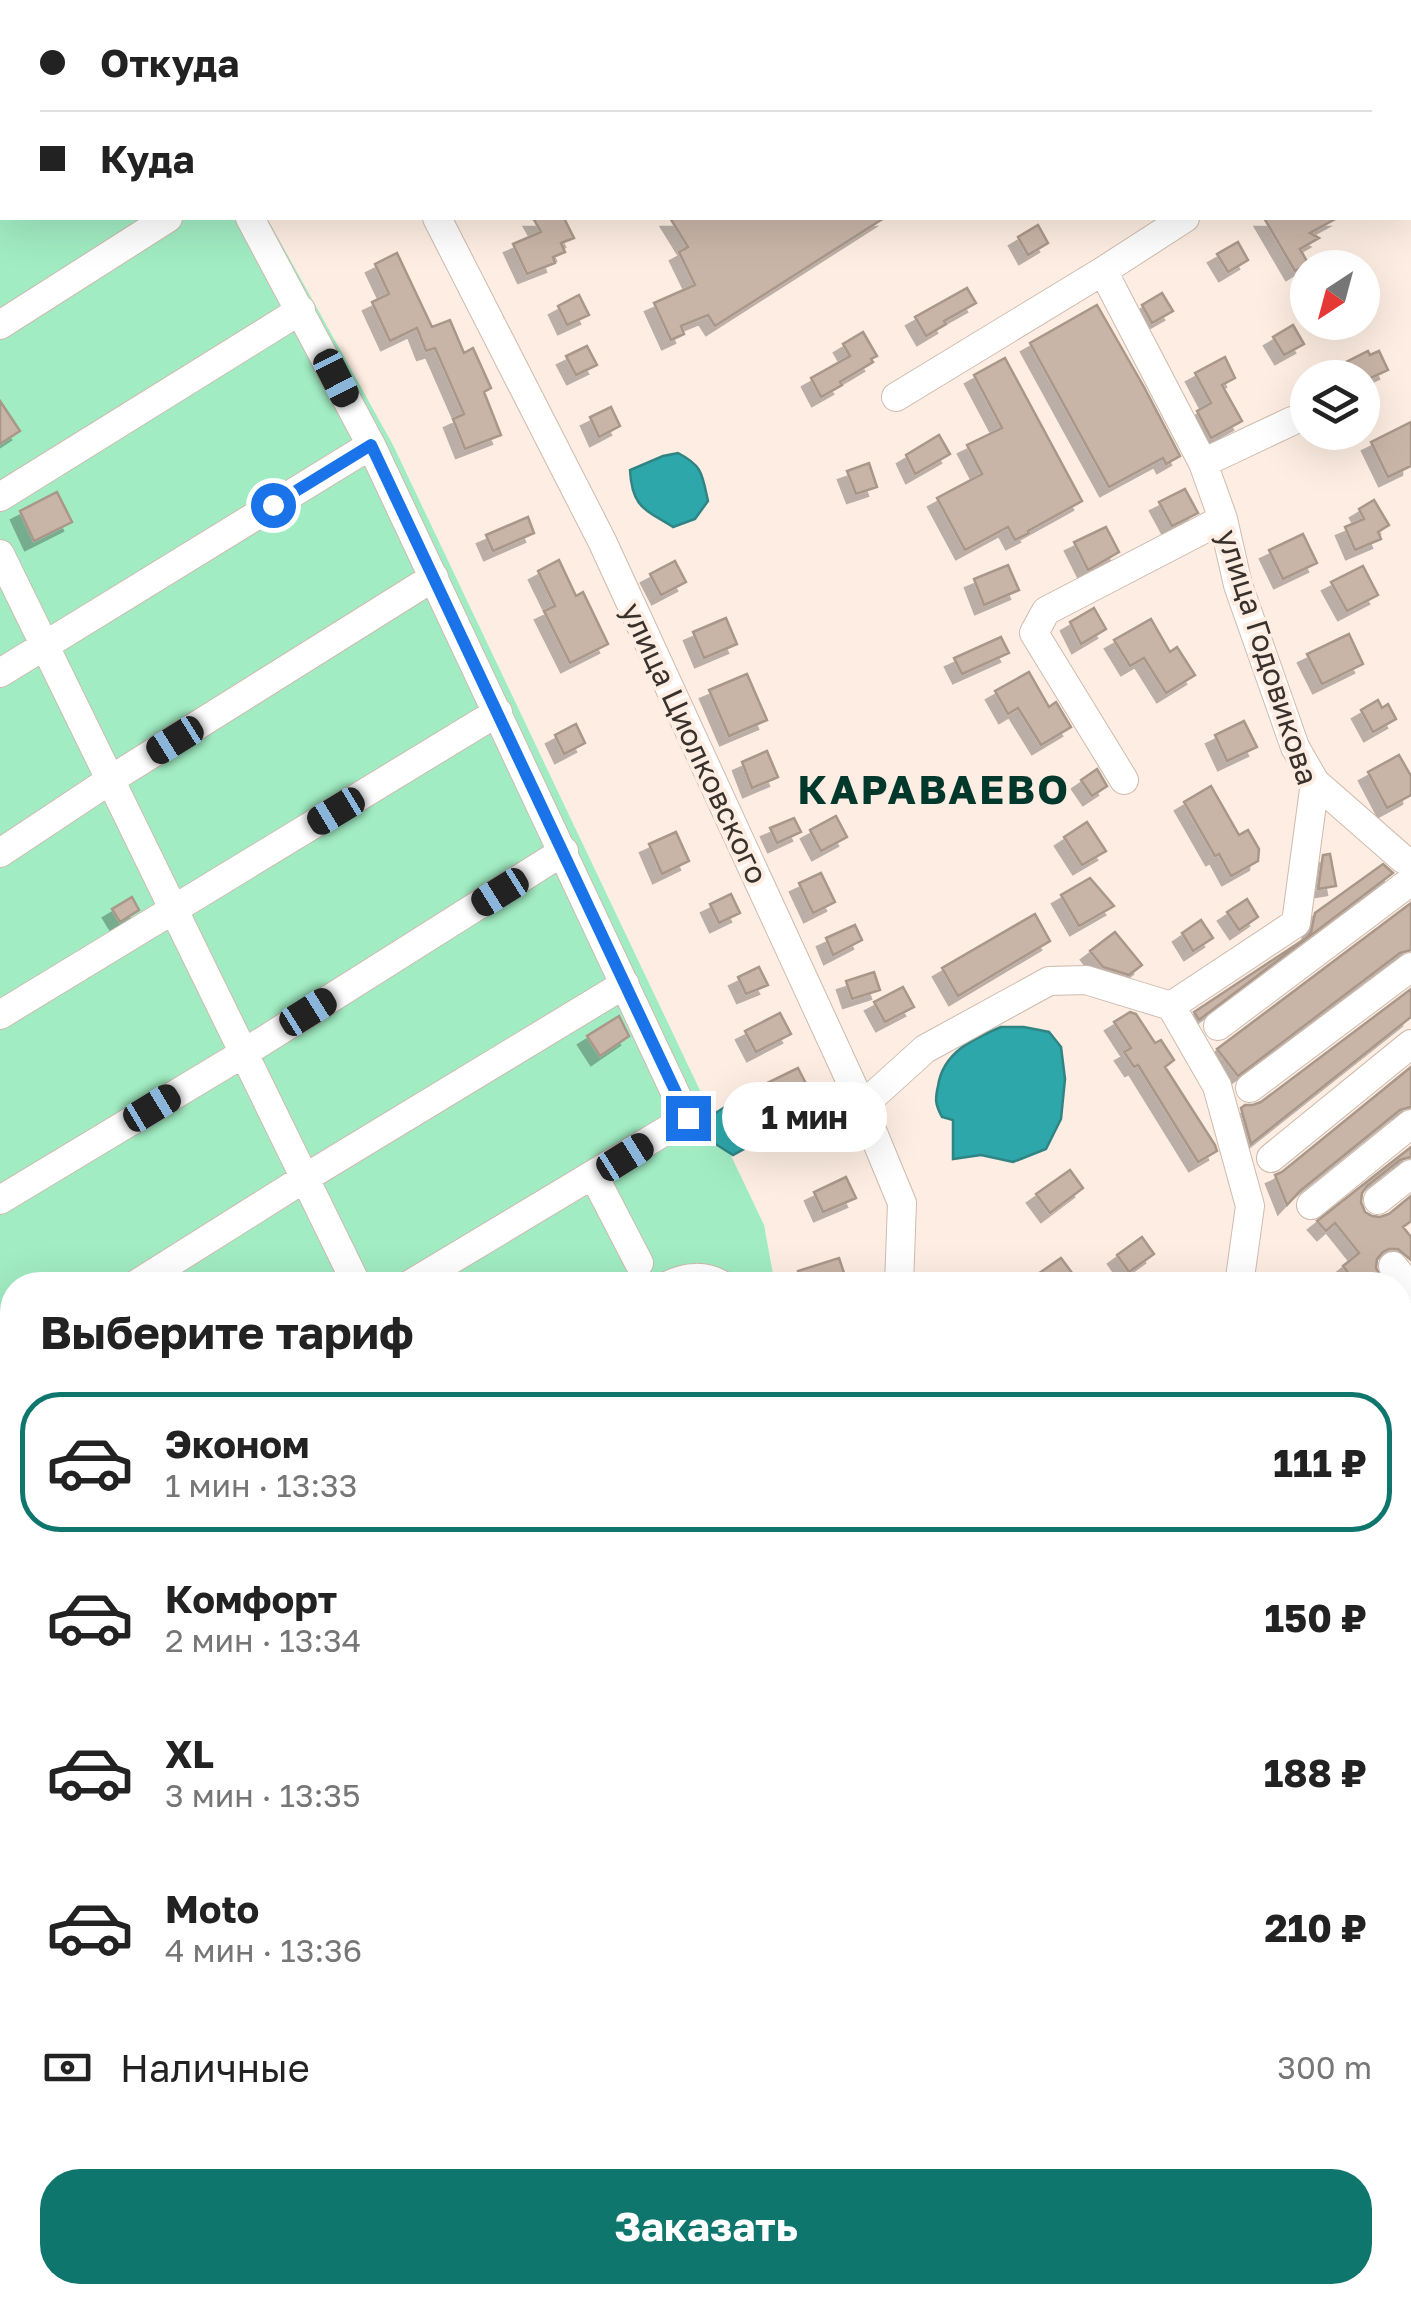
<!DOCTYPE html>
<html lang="ru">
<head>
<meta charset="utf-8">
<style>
	body { margin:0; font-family:"Golos Text",sans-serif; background:#f2f2f2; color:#222; height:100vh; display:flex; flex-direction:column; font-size:38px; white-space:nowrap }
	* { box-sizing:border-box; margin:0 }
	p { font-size:32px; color:#767676 }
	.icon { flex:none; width:55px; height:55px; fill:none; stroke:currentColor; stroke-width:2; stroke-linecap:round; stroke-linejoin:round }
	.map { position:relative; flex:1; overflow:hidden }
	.sheet { position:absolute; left:0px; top:1272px; width:1412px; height:1032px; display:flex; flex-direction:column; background:#fff; border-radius:40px 40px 0 0; box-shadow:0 10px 40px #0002 }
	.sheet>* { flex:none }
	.hud { position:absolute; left:0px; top:0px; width:1412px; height:220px; box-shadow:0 10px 40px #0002; display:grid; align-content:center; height:220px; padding:0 40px; background:#fff }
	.needle { width:65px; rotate:216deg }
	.buttons { position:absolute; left:1290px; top:250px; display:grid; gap:20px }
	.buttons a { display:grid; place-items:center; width:90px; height:90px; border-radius:50%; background:#fff; box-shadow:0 10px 40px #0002; font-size:50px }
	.end { position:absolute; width:45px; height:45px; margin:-22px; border:12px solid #1a73e8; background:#fff; box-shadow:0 0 0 5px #fff }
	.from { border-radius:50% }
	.bubble { position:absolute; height:70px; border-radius:35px; background:#fff; box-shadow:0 10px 40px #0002; font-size:32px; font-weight:700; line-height:70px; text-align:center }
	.car { position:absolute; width:30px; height:60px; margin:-30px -15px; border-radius:12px; box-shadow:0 0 8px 2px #0007; background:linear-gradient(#222 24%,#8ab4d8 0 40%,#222 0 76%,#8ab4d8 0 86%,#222 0) }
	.hud b { display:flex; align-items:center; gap:35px; height:95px; font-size:38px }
	.hud b+b { border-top:2px solid #e0e0e0 }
	.hud i { width:25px; height:25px; background:#222 }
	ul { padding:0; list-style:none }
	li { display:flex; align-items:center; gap:30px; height:140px; margin:0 20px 15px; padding:0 20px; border:5px solid transparent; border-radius:40px }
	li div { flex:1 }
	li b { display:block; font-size:38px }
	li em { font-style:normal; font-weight:700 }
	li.selected { border-color:#0f766e }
	li>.icon { width:90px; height:90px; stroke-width:1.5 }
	h2 { padding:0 40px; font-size:45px; line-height:120px }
	.pay { display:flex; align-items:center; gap:25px; height:110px; padding:0 40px; font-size:38px }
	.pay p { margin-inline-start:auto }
	.action { display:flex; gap:20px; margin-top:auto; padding:20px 40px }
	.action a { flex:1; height:115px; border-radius:40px; background:#0f766e; color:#fff; font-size:40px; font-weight:700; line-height:115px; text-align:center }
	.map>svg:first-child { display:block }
	.green { fill:#a1ecc3 }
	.water { fill:#2da7aa; stroke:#318484; stroke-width:2.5 }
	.building { fill:#c9b5a8; stroke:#a9978a; stroke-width:2.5; filter:url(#shadow) }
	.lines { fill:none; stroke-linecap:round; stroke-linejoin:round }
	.minor-casing { stroke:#cebbae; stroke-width:30 }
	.major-casing { stroke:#b66077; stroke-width:40 }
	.minor { stroke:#fff; stroke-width:28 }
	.major { stroke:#fbafc5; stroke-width:38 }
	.route { stroke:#1a73e8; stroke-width:12 }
	.labels { text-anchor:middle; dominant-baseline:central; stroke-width:8; stroke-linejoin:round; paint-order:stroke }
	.street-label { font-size:30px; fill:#39312c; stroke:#fdede2 }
	.district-label { font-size:40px; font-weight:bold; letter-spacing:2.5px; fill:#00392b; stroke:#fdede2 }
</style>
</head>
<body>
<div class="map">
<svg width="1411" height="2303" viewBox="0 0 1411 2303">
	<defs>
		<filter id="shadow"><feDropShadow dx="-9" dy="9" stdDeviation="0" flood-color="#0004"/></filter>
	</defs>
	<rect width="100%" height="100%" fill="#fdede2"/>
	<path class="green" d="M0,0H146L147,2H2V218H267L393,445L764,1225L775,1285H12V2013L0,1996Z
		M0,2009L12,2026V2292L190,2293L185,2303H0Z
		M197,2292L938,2293L932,2303H193Z"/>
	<path class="water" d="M678,453C703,466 702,474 708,501L695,519L673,527C645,509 632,508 630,470L663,456Z
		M1001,1027H1024L1049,1032L1061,1047L1065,1079L1061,1119L1046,1149L1013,1162L981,1155L953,1159V1120L942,1117C935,1104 935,1099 938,1086C943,1052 973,1039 1001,1027Z
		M731,1103C746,1107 751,1117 755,1132H746L743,1139L744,1149L733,1155L714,1143L709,1129L714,1114Z"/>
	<path class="building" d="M533,218H564L574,238L561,243L565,252L553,257L555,263L527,274L513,244L541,232Z
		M670,218H884L715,326L708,315L681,326L684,334L671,340L654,303L695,285L679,252L688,247Z
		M1264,218H1337L1310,233L1319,238L1300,249L1308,263L1295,271Z
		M1038,225L1048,243L1028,255L1018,237Z
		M1238,242L1248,260L1228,272L1217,254Z
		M397,253L432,327L450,320L464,353L473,348L491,388L484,392L501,435L465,449L453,419L464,414L435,348L426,351L417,328L390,341L372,302L389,294L375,264Z
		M967,288L976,303L944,321L946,324L926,336L915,317Z
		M1162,293L1173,311L1152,323L1142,305Z
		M579,295L589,315L567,325L558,306Z
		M1097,305L1144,387L1180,456L1166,464L1163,458L1109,487L1030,343Z
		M1293,325L1304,344L1284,355L1273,337Z
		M863,332L877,356L871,359L873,362L840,382L842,385L821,397L811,378L850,356L843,344Z
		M587,346L597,365L576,375L566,356Z
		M1368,351L1370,355L1379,351L1388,370L1362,382V378H1349L1342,364Z
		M1225,357L1235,378L1222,385L1242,421L1211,438L1197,411L1211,403L1195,373Z
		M1005,358L1082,501L1028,531L1029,533L1015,540L1008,527L965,550L937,498L982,474L967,445L1002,428L974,375Z
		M0,401L20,431L0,444Z
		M611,407L620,426L599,437L590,417Z
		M1411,422V466L1388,477L1371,442Z
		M939,435L950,454L915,474L906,455Z
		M869,463L877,487L856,494L847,471Z
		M1185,489L1198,513L1172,526L1159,502Z
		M57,492L72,522L34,541L20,511Z
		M1374,500L1389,525L1378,532L1381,539L1355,550L1345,527L1364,519L1359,509Z
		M528,517L534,533L493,551L486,535Z
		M1106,527L1119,552L1088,570L1074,542Z
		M1303,534L1317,563L1283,579L1269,550Z
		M559,560L576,596L583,592L608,644L570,663L544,611L555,606L538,571Z
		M675,561L686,582L661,595L650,574Z
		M1008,565L1019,590L984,605L974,579Z
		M1363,566L1378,595L1347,611L1331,582Z
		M1094,608L1106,629L1081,644L1070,622Z
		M726,618L737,644L704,658L693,632Z
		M1151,619L1170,652L1177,647L1195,675L1166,693L1144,658L1130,666L1114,640Z
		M1349,634L1363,664L1322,684L1307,654Z
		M1001,637L1009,653L962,674L954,658Z
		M1029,672L1049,707L1056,702L1071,727L1041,745L1018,708L1008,714L995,691Z
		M747,674L767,720L729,736L709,690Z
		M1378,700L1382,708L1388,704L1396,719L1373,732L1361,710Z
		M1244,721L1257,747L1227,761L1215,735Z
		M576,724L585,743L564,754L555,735Z
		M767,751L778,777L752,788L742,762Z
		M1399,755L1411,776V795L1387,808L1368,772Z
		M1097,769L1107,786L1092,796L1081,780Z
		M1211,786L1239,835L1248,830L1259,849L1258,861L1231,876L1219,854L1215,856L1184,802Z
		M836,816L847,837L821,851L810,830Z
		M794,818L801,832L777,843L770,828Z
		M1087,822L1106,851L1082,865L1064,837Z
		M676,832L689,861L662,874L649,844Z
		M1330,854L1336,886L1318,889L1323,855Z
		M1383,864L1393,873L1199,1020L1194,1012L1306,938L1311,932L1315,913Z
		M821,873L835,902L813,913L799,883Z
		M1090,878L1114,906L1079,926L1061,895Z
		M731,894L740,913L719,923L710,904Z
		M132,897L139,910L120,922L112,909Z
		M1247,899L1258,917L1239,930L1227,912Z
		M1411,903V950L1400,953L1238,1076L1217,1049Z
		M1035,914L1050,941L958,996L942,968Z
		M1201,920L1213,938L1193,951L1182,933Z
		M855,925L862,940L833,955L826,938Z
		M1115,932L1142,965L1129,975L1103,967L1090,951Z
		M759,967L768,985L746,994L738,977Z
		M874,972L880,990L852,999L846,981Z
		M903,987L914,1007L885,1022L874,1002Z
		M1411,989V1017L1251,1144L1241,1108L1245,1105H1253L1261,1102Z
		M1130,1012L1136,1014L1155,1043L1161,1040L1174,1060L1165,1067L1215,1145L1217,1151L1198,1162L1138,1065L1134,1067L1124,1052L1131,1048L1114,1022Z
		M780,1013L791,1034L756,1052L745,1031Z
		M619,1016L629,1036L600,1056L587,1036Z
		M1411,1067V1107L1400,1110L1300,1191L1287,1205L1275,1175L1282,1172Z
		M798,1068L823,1117L792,1133L767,1083Z
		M1411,1147V1157L1400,1160L1367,1186L1362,1193L1361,1202L1365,1212L1372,1216L1380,1217L1389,1214L1411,1196V1221L1403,1227L1411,1237V1260L1398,1249H1389L1383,1252L1377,1259L1376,1268L1386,1285H1357L1343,1266L1359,1253L1335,1223L1326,1231L1317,1221Z
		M1070,1170L1083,1188L1050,1213L1036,1194Z
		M846,1177L856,1198L823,1212L814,1192Z
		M1142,1237L1154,1254L1129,1272L1117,1255Z
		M839,1258L848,1285H803L798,1271Z
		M1061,1258L1081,1285H1022Z"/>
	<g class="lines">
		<g class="minor-casing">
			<path id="minor" d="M131,0L132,2
				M310,0L311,2
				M912,0L914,2
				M499,2L502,0
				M1410,72L1411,71
				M0,149L2,148
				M250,218L371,445L687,1118L409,1285
				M437,218L602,541L862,1106L902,1203L899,1285
				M1103,271L1203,463L1223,519L1238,585L1295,747L1315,782L1296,923L1171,1006L1217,1086L1250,1206L1239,1285
				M0,325L168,218
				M896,397L1103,271L1185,218
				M1203,463L1292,421
				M0,497L301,310
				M0,554L357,1285
				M0,673L371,445
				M1124,780L1034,633L1046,611L1223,519
				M1315,782L1403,859L1411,862
				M0,853L110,780L434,577
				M0,1015L498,712
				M1218,1026L1411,881
				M1250,1088L1411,967
				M862,1106L925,1049L1049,981L1086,980L1171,1006
				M1271,1158L1411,1044
				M594,1176L639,1263
				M0,1200L244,1053L564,851
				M1378,1200L1411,1174
				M1311,1205L1411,1124
				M1393,1266L1411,1288
				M135,1285L305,1178L625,984
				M669,1285C686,1276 705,1275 722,1285
				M1400,1373L1411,1388
				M0,1377L12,1368
				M1400,1462L1411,1473
				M0,1551L12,1546
				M1400,1564L1411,1579
				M0,1697L12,1674
				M1400,1926L1411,1938
				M0,1943L12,1960
				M221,2303L226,2292
				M494,2303L500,2292
				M712,2303L718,2292"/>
		</g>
		<g class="major-casing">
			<path id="major" d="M1400,2082L1411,2088
				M1400,2145L1411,2125
				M980,2303L986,2292
				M1313,2303L1319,2292"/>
		</g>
		<use href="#minor" class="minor"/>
		<use href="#major" class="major"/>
	</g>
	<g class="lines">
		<path class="route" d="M273,505L371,445L688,1118"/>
	</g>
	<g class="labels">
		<g class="street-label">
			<text transform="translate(1268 657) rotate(72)">улица Годовикова</text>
			<text transform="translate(695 743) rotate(65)">улица Циолковского</text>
		</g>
		<g class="district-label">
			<text x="934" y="789">КАРАВАЕВО</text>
		</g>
	</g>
</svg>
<div class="buttons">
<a><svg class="needle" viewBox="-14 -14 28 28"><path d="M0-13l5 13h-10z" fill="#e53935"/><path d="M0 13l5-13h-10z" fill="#767676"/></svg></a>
<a><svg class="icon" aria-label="layers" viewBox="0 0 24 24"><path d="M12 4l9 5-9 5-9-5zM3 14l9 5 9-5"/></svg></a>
</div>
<i class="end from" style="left:273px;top:505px"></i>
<i class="end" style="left:688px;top:1118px"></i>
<div class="bubble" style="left:722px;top:1082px;width:165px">1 мин</div>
<i class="car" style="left:336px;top:378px;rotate:153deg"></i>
<i class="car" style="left:175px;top:740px;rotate:238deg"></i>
<i class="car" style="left:336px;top:811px;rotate:239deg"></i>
<i class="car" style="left:500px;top:892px;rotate:238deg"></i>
<i class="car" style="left:308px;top:1012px;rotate:58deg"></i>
<i class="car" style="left:152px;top:1108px;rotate:59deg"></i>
<i class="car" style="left:625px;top:1157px;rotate:58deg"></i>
<div class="hud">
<b><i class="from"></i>Откуда</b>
<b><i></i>Куда</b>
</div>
<section class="sheet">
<h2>Выберите тариф</h2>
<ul>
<li class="selected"><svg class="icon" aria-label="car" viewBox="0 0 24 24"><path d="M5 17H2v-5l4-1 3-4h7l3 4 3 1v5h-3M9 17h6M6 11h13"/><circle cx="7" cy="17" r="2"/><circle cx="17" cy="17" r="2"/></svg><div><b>Эконом</b><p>1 мин · 13:33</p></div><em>111 ₽</em></li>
<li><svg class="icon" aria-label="car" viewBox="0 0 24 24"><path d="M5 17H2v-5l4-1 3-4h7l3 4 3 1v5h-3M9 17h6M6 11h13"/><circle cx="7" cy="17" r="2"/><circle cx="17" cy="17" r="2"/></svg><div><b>Комфорт</b><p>2 мин · 13:34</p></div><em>150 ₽</em></li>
<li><svg class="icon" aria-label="car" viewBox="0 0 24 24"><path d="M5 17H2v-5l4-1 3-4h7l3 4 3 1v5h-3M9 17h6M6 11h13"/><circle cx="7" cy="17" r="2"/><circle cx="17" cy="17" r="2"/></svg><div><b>XL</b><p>3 мин · 13:35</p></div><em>188 ₽</em></li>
<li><svg class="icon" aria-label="car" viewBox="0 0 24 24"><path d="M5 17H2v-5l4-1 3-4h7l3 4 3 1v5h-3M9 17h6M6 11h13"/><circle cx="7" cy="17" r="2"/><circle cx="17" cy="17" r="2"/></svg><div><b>Moto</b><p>4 мин · 13:36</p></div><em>210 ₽</em></li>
</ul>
<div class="pay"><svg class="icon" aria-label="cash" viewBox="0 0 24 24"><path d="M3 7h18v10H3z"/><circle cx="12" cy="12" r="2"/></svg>Наличные<p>300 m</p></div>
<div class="action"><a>Заказать</a></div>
</section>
</div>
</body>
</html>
